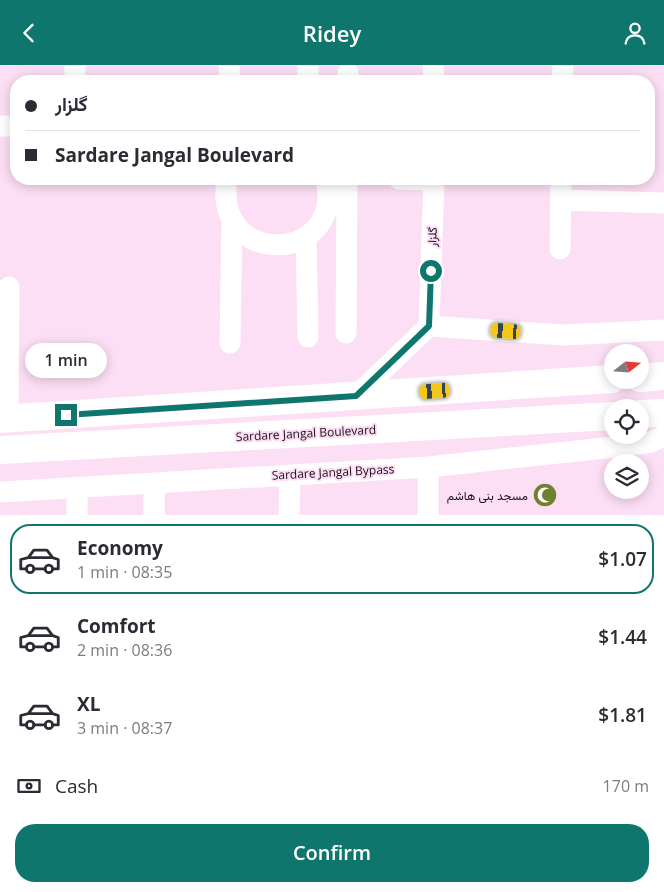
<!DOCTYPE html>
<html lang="en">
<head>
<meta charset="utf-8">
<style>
	body { margin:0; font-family:"Open Sans",Vazirmatn,sans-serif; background:#f7f7f7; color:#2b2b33; height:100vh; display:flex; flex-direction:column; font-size:19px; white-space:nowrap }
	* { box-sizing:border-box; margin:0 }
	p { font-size:16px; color:#7c7c81 }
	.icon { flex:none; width:28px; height:28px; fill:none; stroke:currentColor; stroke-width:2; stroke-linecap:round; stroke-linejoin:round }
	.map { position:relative; height:450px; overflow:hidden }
	.side { display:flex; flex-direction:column; background:#fff; flex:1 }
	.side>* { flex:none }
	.hud { position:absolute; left:10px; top:10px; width:645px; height:110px; border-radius:20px; box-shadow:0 2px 12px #0003; display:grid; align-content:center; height:110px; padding:0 15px; background:#fff }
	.needle { width:32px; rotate:73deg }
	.controls { position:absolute; left:604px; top:279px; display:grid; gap:10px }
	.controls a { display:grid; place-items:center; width:45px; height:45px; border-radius:50%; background:#fff; box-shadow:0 2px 12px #0003; font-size:25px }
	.end { position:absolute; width:22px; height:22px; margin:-11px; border:6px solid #0f766e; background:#fff; box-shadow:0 0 0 2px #fff }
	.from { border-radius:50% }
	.bubble { position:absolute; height:35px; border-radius:18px; background:#fff; box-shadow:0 2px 12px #0003; font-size:16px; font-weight:600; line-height:35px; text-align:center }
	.car { position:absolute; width:15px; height:30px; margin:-15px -8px; border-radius:6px; box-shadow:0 0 4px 1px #0007; background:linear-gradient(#f5c518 24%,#345 0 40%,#f5c518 0 76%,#345 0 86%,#f5c518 0) }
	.hud b { display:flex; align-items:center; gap:18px; height:48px; font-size:19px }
	.hud b+b { border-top:1px solid #e1e1e2 }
	.hud i { width:12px; height:12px; background:#2b2b33 }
	ul { padding:9px 0 0; list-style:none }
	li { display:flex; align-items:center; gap:15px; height:70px; margin:0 10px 8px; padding:0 5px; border:2px solid transparent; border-radius:20px }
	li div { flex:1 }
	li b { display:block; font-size:19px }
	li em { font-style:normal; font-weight:600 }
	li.active { border-color:#0f766e }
	li>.icon { width:45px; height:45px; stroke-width:1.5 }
	.pay { display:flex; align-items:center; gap:12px; height:55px; padding:0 15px; font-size:19px }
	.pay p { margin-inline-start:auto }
	.action { display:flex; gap:10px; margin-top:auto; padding:10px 15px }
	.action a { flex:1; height:58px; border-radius:20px; background:#0f766e; color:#fff; font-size:20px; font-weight:600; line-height:58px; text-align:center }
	header { display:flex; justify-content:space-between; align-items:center; height:65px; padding:0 15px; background:#0f766e; color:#fff; font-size:22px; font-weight:600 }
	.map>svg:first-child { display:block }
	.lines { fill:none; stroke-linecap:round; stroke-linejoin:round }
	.minor { stroke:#fff; stroke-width:21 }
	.major { stroke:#fff; stroke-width:28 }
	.route { stroke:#0f766e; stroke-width:6 }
	.labels { text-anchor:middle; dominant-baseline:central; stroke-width:4; stroke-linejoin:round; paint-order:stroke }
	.street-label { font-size:12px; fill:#180f16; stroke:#fcdef5 }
	.poi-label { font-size:12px; fill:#180f16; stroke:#fcdef5; text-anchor:end }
</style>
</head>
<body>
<header><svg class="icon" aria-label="back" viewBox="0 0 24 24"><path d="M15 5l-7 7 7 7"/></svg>Ridey<svg class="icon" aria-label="person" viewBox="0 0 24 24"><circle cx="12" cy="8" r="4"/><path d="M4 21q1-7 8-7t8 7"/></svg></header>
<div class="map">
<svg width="664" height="450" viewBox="0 0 664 450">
	<rect width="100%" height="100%" fill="#fcdef5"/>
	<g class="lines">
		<path class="minor" d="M75,0V16
			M229,0L230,16
			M308,0V16
			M433,0L434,16
			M348,16V8
			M562,16L563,0
			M0,61H16
			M227,114C213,198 329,200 328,129C328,124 327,119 326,114
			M399,114L434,115
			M561,135L664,138
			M306,171L308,272
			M560,184L561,114
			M429,261L434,114
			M346,268L347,114
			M230,278L232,155
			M356,331L429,261L564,270L664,265
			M8,353L9,222
			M154,418V450
			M0,427L428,402L623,381L651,377L664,371
			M77,450V422
			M289,450L290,410
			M428,450V402"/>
		<path class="major" d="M640,313L664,311
			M640,349L664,348
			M0,354L612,314
			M0,385L612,351"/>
	</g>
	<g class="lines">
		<path class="route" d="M66,350L356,331L429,261L431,206"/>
	</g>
	<defs>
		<g id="mosque-disc" transform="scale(1.25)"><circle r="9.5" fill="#6f802f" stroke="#fcdef5"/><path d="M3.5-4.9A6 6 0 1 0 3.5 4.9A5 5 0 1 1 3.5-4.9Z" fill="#fff"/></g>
	</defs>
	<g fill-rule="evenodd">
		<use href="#mosque-disc" x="545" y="430"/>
	</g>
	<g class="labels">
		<g class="street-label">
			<text transform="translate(432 172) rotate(-88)">گلزار</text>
			<text transform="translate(306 368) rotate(-3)">Sardare Jangal Boulevard</text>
			<text transform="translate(333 407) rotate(-3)">Sardare Jangal Bypass</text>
		</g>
		<g class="poi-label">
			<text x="528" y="430">مسجد بنی هاشم</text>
		</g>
	</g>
</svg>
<div class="controls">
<a><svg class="needle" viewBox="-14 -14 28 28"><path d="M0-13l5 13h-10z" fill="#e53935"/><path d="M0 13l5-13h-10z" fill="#7c7c81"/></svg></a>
<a><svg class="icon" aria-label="locate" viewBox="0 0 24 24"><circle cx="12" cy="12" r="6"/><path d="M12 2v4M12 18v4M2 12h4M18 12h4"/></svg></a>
<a><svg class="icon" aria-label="layers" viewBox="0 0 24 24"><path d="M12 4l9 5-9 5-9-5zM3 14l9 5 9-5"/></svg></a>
</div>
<i class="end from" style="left:431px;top:206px"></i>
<i class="end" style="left:66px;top:350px"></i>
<div class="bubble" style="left:25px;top:278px;width:82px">1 min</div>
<i class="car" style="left:506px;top:266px;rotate:274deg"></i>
<i class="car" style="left:435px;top:326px;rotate:266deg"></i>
<div class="hud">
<b><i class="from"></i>گلزار</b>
<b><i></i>Sardare Jangal Boulevard</b>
</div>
</div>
<section class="side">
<ul>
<li class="active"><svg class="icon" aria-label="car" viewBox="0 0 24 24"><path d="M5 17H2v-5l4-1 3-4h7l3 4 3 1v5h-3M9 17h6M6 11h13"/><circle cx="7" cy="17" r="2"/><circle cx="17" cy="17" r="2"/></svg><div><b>Economy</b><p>1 min · 08:35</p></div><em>$1.07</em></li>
<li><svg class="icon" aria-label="car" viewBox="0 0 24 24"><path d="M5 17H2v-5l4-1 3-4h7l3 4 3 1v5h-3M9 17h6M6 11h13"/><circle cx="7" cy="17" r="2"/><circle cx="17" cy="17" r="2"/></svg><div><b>Comfort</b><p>2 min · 08:36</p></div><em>$1.44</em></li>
<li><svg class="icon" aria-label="car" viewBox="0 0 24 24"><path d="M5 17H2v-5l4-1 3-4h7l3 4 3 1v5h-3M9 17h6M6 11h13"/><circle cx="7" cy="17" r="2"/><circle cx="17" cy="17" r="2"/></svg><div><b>XL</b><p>3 min · 08:37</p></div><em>$1.81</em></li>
</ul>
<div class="pay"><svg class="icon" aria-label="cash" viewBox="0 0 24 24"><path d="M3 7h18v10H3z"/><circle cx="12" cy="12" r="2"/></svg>Cash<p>170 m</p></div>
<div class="action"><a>Confirm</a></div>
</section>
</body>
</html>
